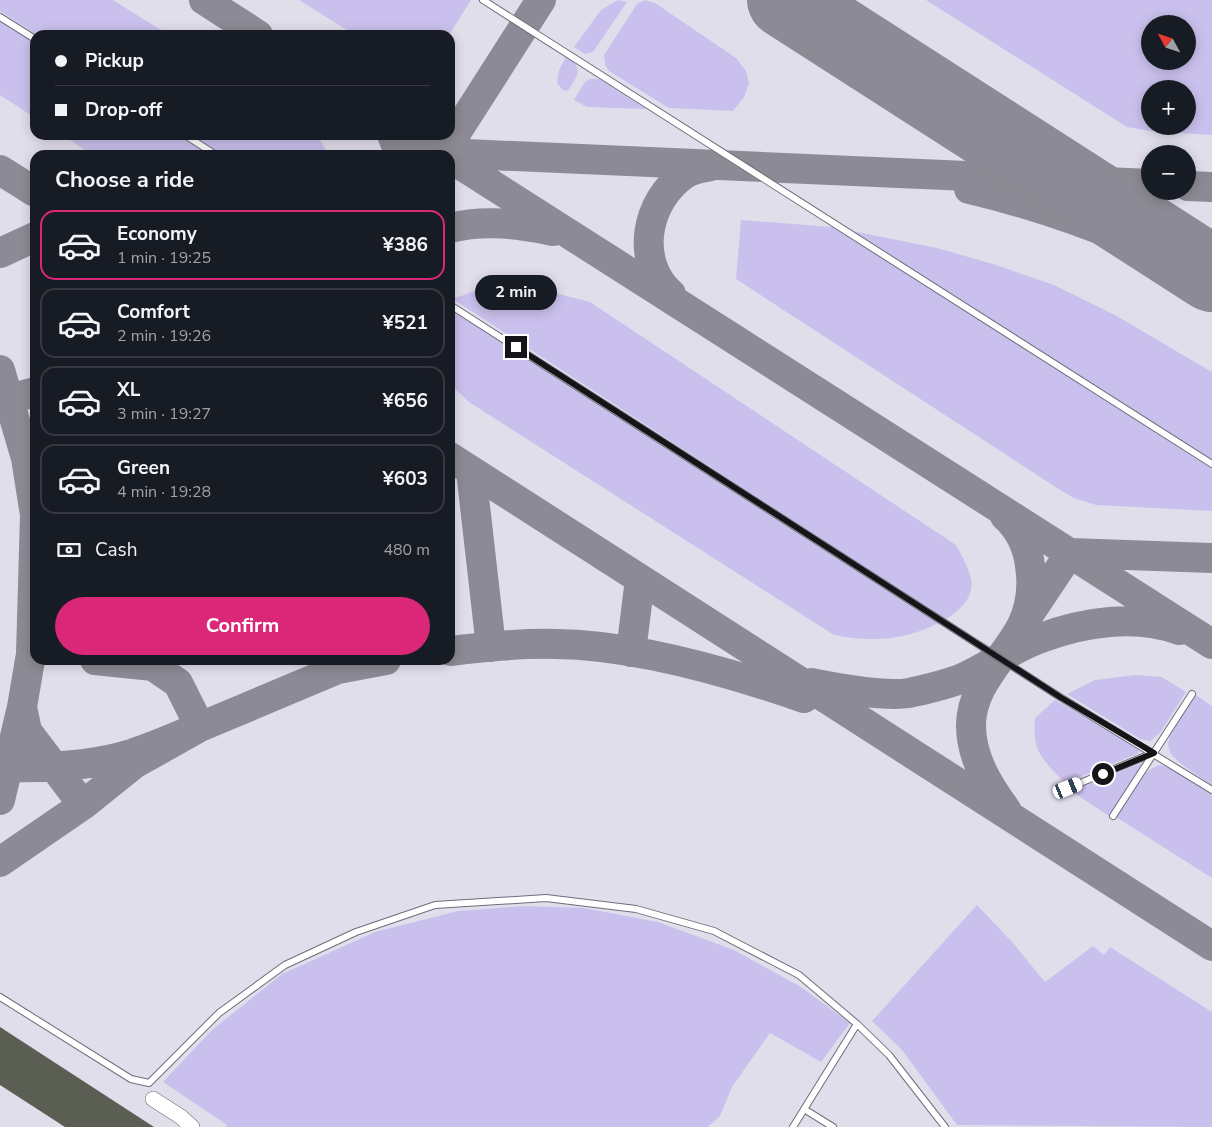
<!DOCTYPE html>
<html lang="en">
<head>
<meta charset="utf-8">
<style>
	body { margin:0; font-family:"Nunito Sans",sans-serif; background:#242831; color:#f1f3f6; height:100vh; display:flex; flex-direction:column; font-size:19px; white-space:nowrap }
	* { box-sizing:border-box; margin:0 }
	p { font-size:16px; color:#9ea1a6 }
	.icon { flex:none; width:28px; height:28px; fill:none; stroke:currentColor; stroke-width:2; stroke-linecap:round; stroke-linejoin:round }
	.map { position:relative; flex:1; overflow:hidden }
	.panel { position:absolute; left:30px; top:150px; width:425px; height:515px; display:flex; flex-direction:column; background:#171b24; border-radius:15px; box-shadow:0 2px 12px #0003 }
	.panel>* { flex:none }
	.banner { position:absolute; left:30px; top:30px; width:425px; height:110px; border-radius:15px; box-shadow:0 2px 12px #0003; display:grid; align-content:center; height:110px; padding:0 25px; background:#171b24 }
	.needle { width:32px; rotate:310deg }
	.tools { position:absolute; left:1141px; top:15px; display:grid; gap:10px }
	.tools a { display:grid; place-items:center; width:55px; height:55px; border-radius:50%; background:#171b24; box-shadow:0 2px 12px #0003; font-size:25px }
	.end { position:absolute; width:22px; height:22px; margin:-11px; border:6px solid #151419; background:#fff; box-shadow:0 0 0 2px #fff }
	.from { border-radius:50% }
	.bubble { position:absolute; height:35px; border-radius:18px; background:#171b24; box-shadow:0 2px 12px #0003; font-size:16px; font-weight:700; line-height:35px; text-align:center }
	.car { position:absolute; width:15px; height:30px; margin:-15px -8px; border-radius:6px; box-shadow:0 0 4px 1px #0007; background:linear-gradient(#fff 24%,#345 0 40%,#fff 0 76%,#345 0 86%,#fff 0) }
	.banner b { display:flex; align-items:center; gap:18px; height:48px; font-size:19px }
	.banner b+b { border-top:1px solid #363941 }
	.banner i { width:12px; height:12px; background:#f1f3f6 }
	ul { padding:0; list-style:none }
	li { display:flex; align-items:center; gap:15px; height:70px; margin:0 10px 8px; padding:0 15px; border:2px solid #363941; border-radius:15px }
	li div { flex:1 }
	li b { display:block; font-size:19px }
	li em { font-style:normal; font-weight:700 }
	li.selected { border-color:#db2777 }
	li>.icon { width:45px; height:45px; stroke-width:1.5 }
	h2 { padding:0 25px; font-size:22px; line-height:60px }
	.pay { display:flex; align-items:center; gap:12px; height:55px; padding:0 25px; font-size:19px }
	.pay p { margin-inline-start:auto }
	.primary-button { display:flex; gap:10px; margin-top:auto; padding:10px 25px }
	.primary-button a { flex:1; height:58px; border-radius:30px; background:#db2777; color:#fff; font-size:20px; font-weight:700; line-height:58px; text-align:center }
	.map>svg:first-child { display:block }
	.green { fill:#cac0ed; fill-rule:evenodd }
	.lines { fill:none; stroke-linecap:round; stroke-linejoin:round }
	.taxiway { stroke:#8c8a94; stroke-width:30 }
	.runway { stroke:#8c8a94; stroke-width:76 }
	.building { fill:#5b5f53 }
	.service-casing { stroke:#6f6d79; stroke-width:8 }
	.tertiary-casing { stroke:#6f6d79; stroke-width:16 }
	.service { stroke:#fff; stroke-width:6 }
	.tertiary { stroke:#fff; stroke-width:15 }
	.route { stroke:#151419; stroke-width:6 }
</style>
</head>
<body>
<div class="map">
<svg width="1212" height="1127" viewBox="0 0 1212 1127">
	<rect width="100%" height="100%" fill="#e1deec"/>
	<path class="green" d="M0,0H113L169,35H37L0,11Z
		M299,0H471L449,35H355Z
		M618,0L627,2L593,52L585,54L574,47L601,10Z
		M645,0L655,3L736,58L746,71L749,83L744,97L733,111L669,108L609,71L605,65L604,55L637,4Z
		M926,0H1212V135L1150,131L1127,127ZM1150,24H1188V61H1150ZM1150,89H1188V126H1150Z
		M0,20L35,43V118L0,95Z
		M566,57C585,68 577,76 568,91L563,90L557,83L559,70Z
		M590,79H599L646,109L587,107L574,100L584,83Z
		M62,135H179L210,155H93Z
		M191,135H317L329,155H222Z
		M741,220L832,227L937,248L993,264L1054,285L1115,315L1212,372V511L1096,505L1074,498L1057,488L736,279Z
		M501,286L536,288L590,302L956,545C975,580 982,595 945,620L453,299L477,290Z
		M450,309L938,623C905,641 870,642 834,635L469,402L450,384Z
		M1135,675L1162,677L1186,692L1160,733L1150,741L1140,739L1067,694L1095,680Z
		M1196,695L1212,706V785C1154,747 1159,751 1196,695Z
		M1055,700L1134,745L1140,751L1137,754L1065,783C1042,759 1032,752 1035,718Z
		M1144,762L1109,816L1071,791Z
		M1160,765L1168,767L1212,795V878L1116,817C1127,800 1139,770 1160,765Z
		M977,905L1013,943L1045,982L1093,946L1104,955L1110,947L1212,1012V1127L957,1125L902,1050L872,1021Z
		M524,906L584,908L658,922L734,950L801,987L850,1023L821,1062L770,1033L732,1087L720,1116L708,1127H226L227,1125L163,1082L212,1030L282,974L375,932L458,911Z"/>
	<g class="lines">
		<path class="taxiway" d="M204,0L258,35
			M392,135L400,155
			M415,135L446,155
			M443,153L1150,184
			M442,155L541,0
			M450,158L1212,644
			M0,170L35,192
			M1188,186L1212,187
			M969,189C1055,209 1134,240 1212,279
			M450,228C485,219 519,224 553,231
			M0,253L35,237
			M671,294C634,261 646,200 685,174C692,169 703,168 711,166
			M0,370L26,458L35,515L31,654L22,707L0,800
			M9,399L35,392
			M450,457L1212,946
			M471,471L491,647
			M1005,516C1019,528 1028,547 1030,566C1033,585 1031,606 1022,625C1006,657 971,685 971,725C971,758 988,785 1007,811
			M1070,553L1212,558
			M1030,613L1070,553
			M450,651C485,647 521,643 556,644C636,645 729,672 804,698
			M631,652L640,579
			M95,660L153,666
			M811,683C836,688 884,697 909,693C927,689 951,684 967,676C992,664 1015,647 1041,638C1083,622 1136,614 1179,630
			M22,707L27,731L83,805
			M8,767C49,768 92,766 131,754C154,747 177,736 200,727L178,683L144,660
			M0,862L83,805L134,764L200,727L338,669L386,660"/>
		<path class="runway" d="M785,0L1212,274"/>
	</g>
	<path class="building" d="M0,1027L154,1127H65L0,1085Z"/>
	<g class="lines">
		<g class="service-casing">
			<path id="service" d="M483,0L1212,464
				M0,17L35,39
				M185,135L216,155
				M450,305L1060,697L1212,790
				M1068,788L1153,753
				M1113,816L1192,694
				M0,997L131,1079L149,1083L219,1013L285,965L356,932L435,905L546,898L636,909L714,931L799,975L857,1024
				M804,1109L833,1127
				M793,1127L857,1024L889,1055L945,1127"/>
		</g>
		<g class="tertiary-casing">
			<path id="tertiary" d="M153,1099L181,1117L192,1127"/>
		</g>
		<use href="#service" class="service"/>
		<use href="#tertiary" class="tertiary"/>
	</g>
	<g class="lines">
		<path class="route" d="M516,347L1060,697L1154,753L1103,774"/>
	</g>
</svg>
<div class="tools">
<a><svg class="needle" viewBox="-14 -14 28 28"><path d="M0-13l5 13h-10z" fill="#e53935"/><path d="M0 13l5-13h-10z" fill="#9ea1a6"/></svg></a>
<a>+</a>
<a>−</a>
</div>
<i class="end from" style="left:1103px;top:774px"></i>
<i class="end" style="left:516px;top:347px"></i>
<div class="bubble" style="left:475px;top:275px;width:82px">2 min</div>
<i class="car" style="left:1068px;top:788px;rotate:68deg"></i>
<div class="banner">
<b><i class="from"></i>Pickup</b>
<b><i></i>Drop-off</b>
</div>
<section class="panel">
<h2>Choose a ride</h2>
<ul>
<li class="selected"><svg class="icon" aria-label="car" viewBox="0 0 24 24"><path d="M5 17H2v-5l4-1 3-4h7l3 4 3 1v5h-3M9 17h6M6 11h13"/><circle cx="7" cy="17" r="2"/><circle cx="17" cy="17" r="2"/></svg><div><b>Economy</b><p>1 min · 19:25</p></div><em>¥386</em></li>
<li><svg class="icon" aria-label="car" viewBox="0 0 24 24"><path d="M5 17H2v-5l4-1 3-4h7l3 4 3 1v5h-3M9 17h6M6 11h13"/><circle cx="7" cy="17" r="2"/><circle cx="17" cy="17" r="2"/></svg><div><b>Comfort</b><p>2 min · 19:26</p></div><em>¥521</em></li>
<li><svg class="icon" aria-label="car" viewBox="0 0 24 24"><path d="M5 17H2v-5l4-1 3-4h7l3 4 3 1v5h-3M9 17h6M6 11h13"/><circle cx="7" cy="17" r="2"/><circle cx="17" cy="17" r="2"/></svg><div><b>XL</b><p>3 min · 19:27</p></div><em>¥656</em></li>
<li><svg class="icon" aria-label="car" viewBox="0 0 24 24"><path d="M5 17H2v-5l4-1 3-4h7l3 4 3 1v5h-3M9 17h6M6 11h13"/><circle cx="7" cy="17" r="2"/><circle cx="17" cy="17" r="2"/></svg><div><b>Green</b><p>4 min · 19:28</p></div><em>¥603</em></li>
</ul>
<div class="pay"><svg class="icon" aria-label="cash" viewBox="0 0 24 24"><path d="M3 7h18v10H3z"/><circle cx="12" cy="12" r="2"/></svg>Cash<p>480 m</p></div>
<div class="primary-button"><a>Confirm</a></div>
</section>
</div>
</body>
</html>
